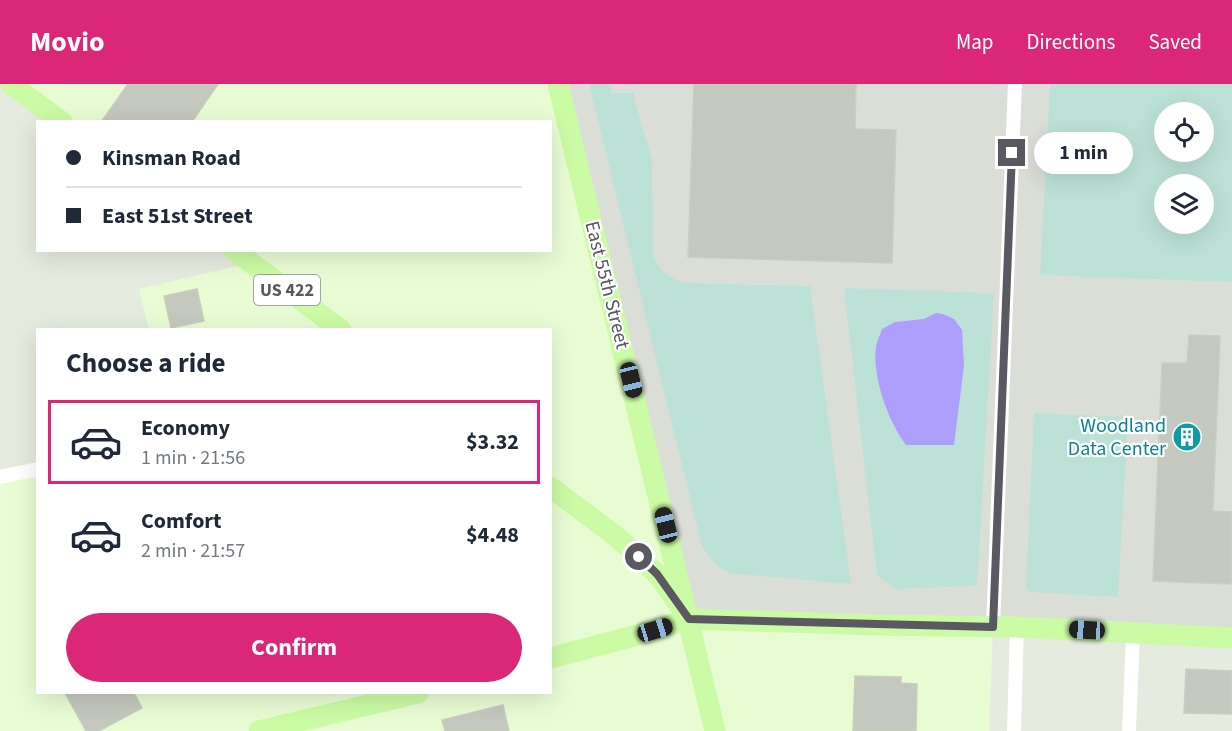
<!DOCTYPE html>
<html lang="en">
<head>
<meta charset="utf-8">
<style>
	body { margin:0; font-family:"Source Sans 3",sans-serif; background:#f2f2f3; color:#1f2937; height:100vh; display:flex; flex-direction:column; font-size:22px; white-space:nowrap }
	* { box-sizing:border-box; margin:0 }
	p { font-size:20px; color:#747a83 }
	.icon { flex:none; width:33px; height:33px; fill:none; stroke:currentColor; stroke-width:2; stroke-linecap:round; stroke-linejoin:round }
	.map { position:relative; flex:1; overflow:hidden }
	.details { position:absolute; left:36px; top:244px; width:516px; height:366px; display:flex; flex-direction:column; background:#fff; border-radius:0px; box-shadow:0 6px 24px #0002 }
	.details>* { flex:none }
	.top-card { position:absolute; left:36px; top:36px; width:516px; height:132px; border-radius:0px; box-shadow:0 6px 24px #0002; display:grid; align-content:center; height:132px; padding:0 30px; background:#fff }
	.tools { position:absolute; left:1154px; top:18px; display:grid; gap:12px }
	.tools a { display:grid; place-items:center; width:60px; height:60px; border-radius:50%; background:#fff; box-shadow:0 6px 24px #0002; font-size:30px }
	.end { position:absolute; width:27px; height:27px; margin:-14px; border:8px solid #5a5860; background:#fff; box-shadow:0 0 0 3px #fff }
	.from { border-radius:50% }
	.bubble { position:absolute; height:42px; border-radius:21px; background:#fff; box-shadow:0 6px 24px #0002; font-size:20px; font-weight:700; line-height:42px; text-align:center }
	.car { position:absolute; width:18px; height:36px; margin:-18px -9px; border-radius:8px; box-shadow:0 0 4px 2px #0007; background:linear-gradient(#222 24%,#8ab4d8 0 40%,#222 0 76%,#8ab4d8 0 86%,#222 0) }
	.top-card b { display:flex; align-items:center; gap:21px; height:57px; font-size:22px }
	.top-card b+b { border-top:2px solid #e0e1e3 }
	.top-card i { width:15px; height:15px; background:#1f2937 }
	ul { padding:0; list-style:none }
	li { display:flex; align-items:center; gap:18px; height:84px; margin:0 12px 9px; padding:0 18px; border:3px solid transparent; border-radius:0px }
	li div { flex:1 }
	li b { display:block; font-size:22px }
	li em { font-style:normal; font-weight:700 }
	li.on { border-color:#db2777 }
	li>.icon { width:54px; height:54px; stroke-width:1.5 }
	h2 { padding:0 30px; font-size:27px; line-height:72px }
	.button { display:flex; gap:12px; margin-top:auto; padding:12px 30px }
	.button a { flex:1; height:69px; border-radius:36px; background:#db2777; color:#fff; font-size:24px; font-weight:700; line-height:69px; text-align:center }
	header { display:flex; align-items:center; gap:36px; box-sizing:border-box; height:84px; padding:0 30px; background:#db2777; color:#fff }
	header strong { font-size:28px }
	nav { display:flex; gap:33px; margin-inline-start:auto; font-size:21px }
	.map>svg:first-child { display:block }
	.commercial { fill:#e8fcd4 }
	.industrial { fill:#dbded7; fill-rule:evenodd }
	.green { fill:#bce2d7; fill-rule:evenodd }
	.water { fill:#ad9ffb }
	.building { fill:#c4c8be; stroke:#c8cfbe; stroke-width:1.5 }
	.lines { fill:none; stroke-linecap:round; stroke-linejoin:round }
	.minor { stroke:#fff; stroke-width:14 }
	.primary { stroke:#cbfba4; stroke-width:21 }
	.route { stroke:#5a5860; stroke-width:8 }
	.labels { text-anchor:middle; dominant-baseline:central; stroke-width:4.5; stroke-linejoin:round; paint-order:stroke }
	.shield { fill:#fff; stroke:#8c8a90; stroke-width:1.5 }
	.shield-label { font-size:18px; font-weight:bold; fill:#5a5860 }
	.street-label { font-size:20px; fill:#5a5860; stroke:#fff }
	.culture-label { font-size:20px; fill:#0d838f; stroke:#fff; text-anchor:end }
</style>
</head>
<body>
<header>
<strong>Movio</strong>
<nav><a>Map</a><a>Directions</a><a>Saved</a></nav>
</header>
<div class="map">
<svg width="1232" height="647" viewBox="0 0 1232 647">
	<rect width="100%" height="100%" fill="#e5ebdf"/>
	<path class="commercial" d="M11,0H558L993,542L989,647H0V393L37,385L38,609H550V246H149L139,205L250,179L234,167L550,166V38L62,37Z"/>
	<path class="industrial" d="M558,0H1232V554L689,535ZM1164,28H1203V68H1164ZM1164,100H1203V140H1164Z"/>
	<path class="green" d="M589,0H612L611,9H634L636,22L652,75L653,172C661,188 666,191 683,199L810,202L851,500L729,489L716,481L702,463Z
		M1050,0H1232V198L1040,191ZM1203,28V68H1164V28ZM1164,100H1203V140H1164Z
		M844,204L994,209L977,502L895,505L877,491Z
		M1034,329L1128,333L1118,513L1029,508L1026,504Z"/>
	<path class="water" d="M936,229L943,230L954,235L962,246L964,282L954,361H906C888,337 872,293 876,263C877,257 880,251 882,245L895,238L924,235Z"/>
	<path class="building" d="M128,0H218L192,38H101Z
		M694,0H856L855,45L896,46L892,179L688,173Z
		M197,205L204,237L171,244L164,212Z
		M1189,251L1220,252L1213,427L1232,428V500L1153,497L1162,279H1187Z
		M1186,585L1232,587V630L1184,629Z
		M855,592L901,593V599L917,600L916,647H853Z
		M65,609H134L142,624L99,647H86Z
		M503,621L509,647H445L442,636Z"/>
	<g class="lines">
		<path class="minor" d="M0,393L38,385
			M993,542L1015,0
			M1014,647L1017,543
			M1129,647L1133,549"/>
		<path class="primary" d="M11,0L62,38
			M558,0L715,647
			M234,166L341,246
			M550,403L617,453L657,490L682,525
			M550,574L638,551L689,535L875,541L1017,543L1232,554
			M259,647L418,609"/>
	</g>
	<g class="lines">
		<path class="route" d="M639,473L657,490L689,535L993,543L1012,69"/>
	</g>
	<defs>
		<g id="building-disc" transform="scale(1.5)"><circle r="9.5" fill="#0f9aa8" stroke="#fff"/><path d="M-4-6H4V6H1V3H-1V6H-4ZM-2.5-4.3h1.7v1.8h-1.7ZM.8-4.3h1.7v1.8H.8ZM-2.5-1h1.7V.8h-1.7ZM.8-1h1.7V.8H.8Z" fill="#fff"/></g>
	</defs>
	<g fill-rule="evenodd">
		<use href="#building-disc" x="1187" y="353"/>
	</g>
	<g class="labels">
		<rect class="shield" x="254" y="191" width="66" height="30" rx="4.5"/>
		<g class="shield-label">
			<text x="287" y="206">US 422</text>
		</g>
		<g class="street-label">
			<text transform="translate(607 201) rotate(76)">East 55th Street</text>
		</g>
		<g class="culture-label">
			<text x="1166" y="342">Woodland<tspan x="1166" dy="23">Data Center</tspan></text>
		</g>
	</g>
</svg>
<div class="tools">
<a><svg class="icon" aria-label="locate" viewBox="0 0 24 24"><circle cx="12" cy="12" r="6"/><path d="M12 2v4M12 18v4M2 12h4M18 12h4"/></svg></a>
<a><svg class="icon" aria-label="layers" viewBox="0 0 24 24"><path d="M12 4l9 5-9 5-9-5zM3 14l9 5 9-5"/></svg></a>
</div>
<i class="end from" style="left:639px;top:473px"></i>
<i class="end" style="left:1012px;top:69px"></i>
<div class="bubble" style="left:1034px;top:48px;width:99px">1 min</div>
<i class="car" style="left:631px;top:296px;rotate:166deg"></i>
<i class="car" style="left:666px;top:441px;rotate:346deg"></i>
<i class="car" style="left:655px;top:546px;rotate:73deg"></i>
<i class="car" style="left:1087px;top:546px;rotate:273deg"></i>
<div class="top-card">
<b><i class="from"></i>Kinsman Road</b>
<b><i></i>East 51st Street</b>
</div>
<section class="details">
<h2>Choose a ride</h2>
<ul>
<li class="on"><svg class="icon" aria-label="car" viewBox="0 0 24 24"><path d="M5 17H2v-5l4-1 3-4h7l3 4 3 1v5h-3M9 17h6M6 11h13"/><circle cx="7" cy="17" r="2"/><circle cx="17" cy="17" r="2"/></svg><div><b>Economy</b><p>1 min · 21:56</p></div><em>$3.32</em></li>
<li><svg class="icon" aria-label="car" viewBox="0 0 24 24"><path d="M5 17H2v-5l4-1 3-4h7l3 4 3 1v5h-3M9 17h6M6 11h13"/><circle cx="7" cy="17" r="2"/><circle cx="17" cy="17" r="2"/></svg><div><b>Comfort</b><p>2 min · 21:57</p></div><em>$4.48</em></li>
</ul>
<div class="button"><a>Confirm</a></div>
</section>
</div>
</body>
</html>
